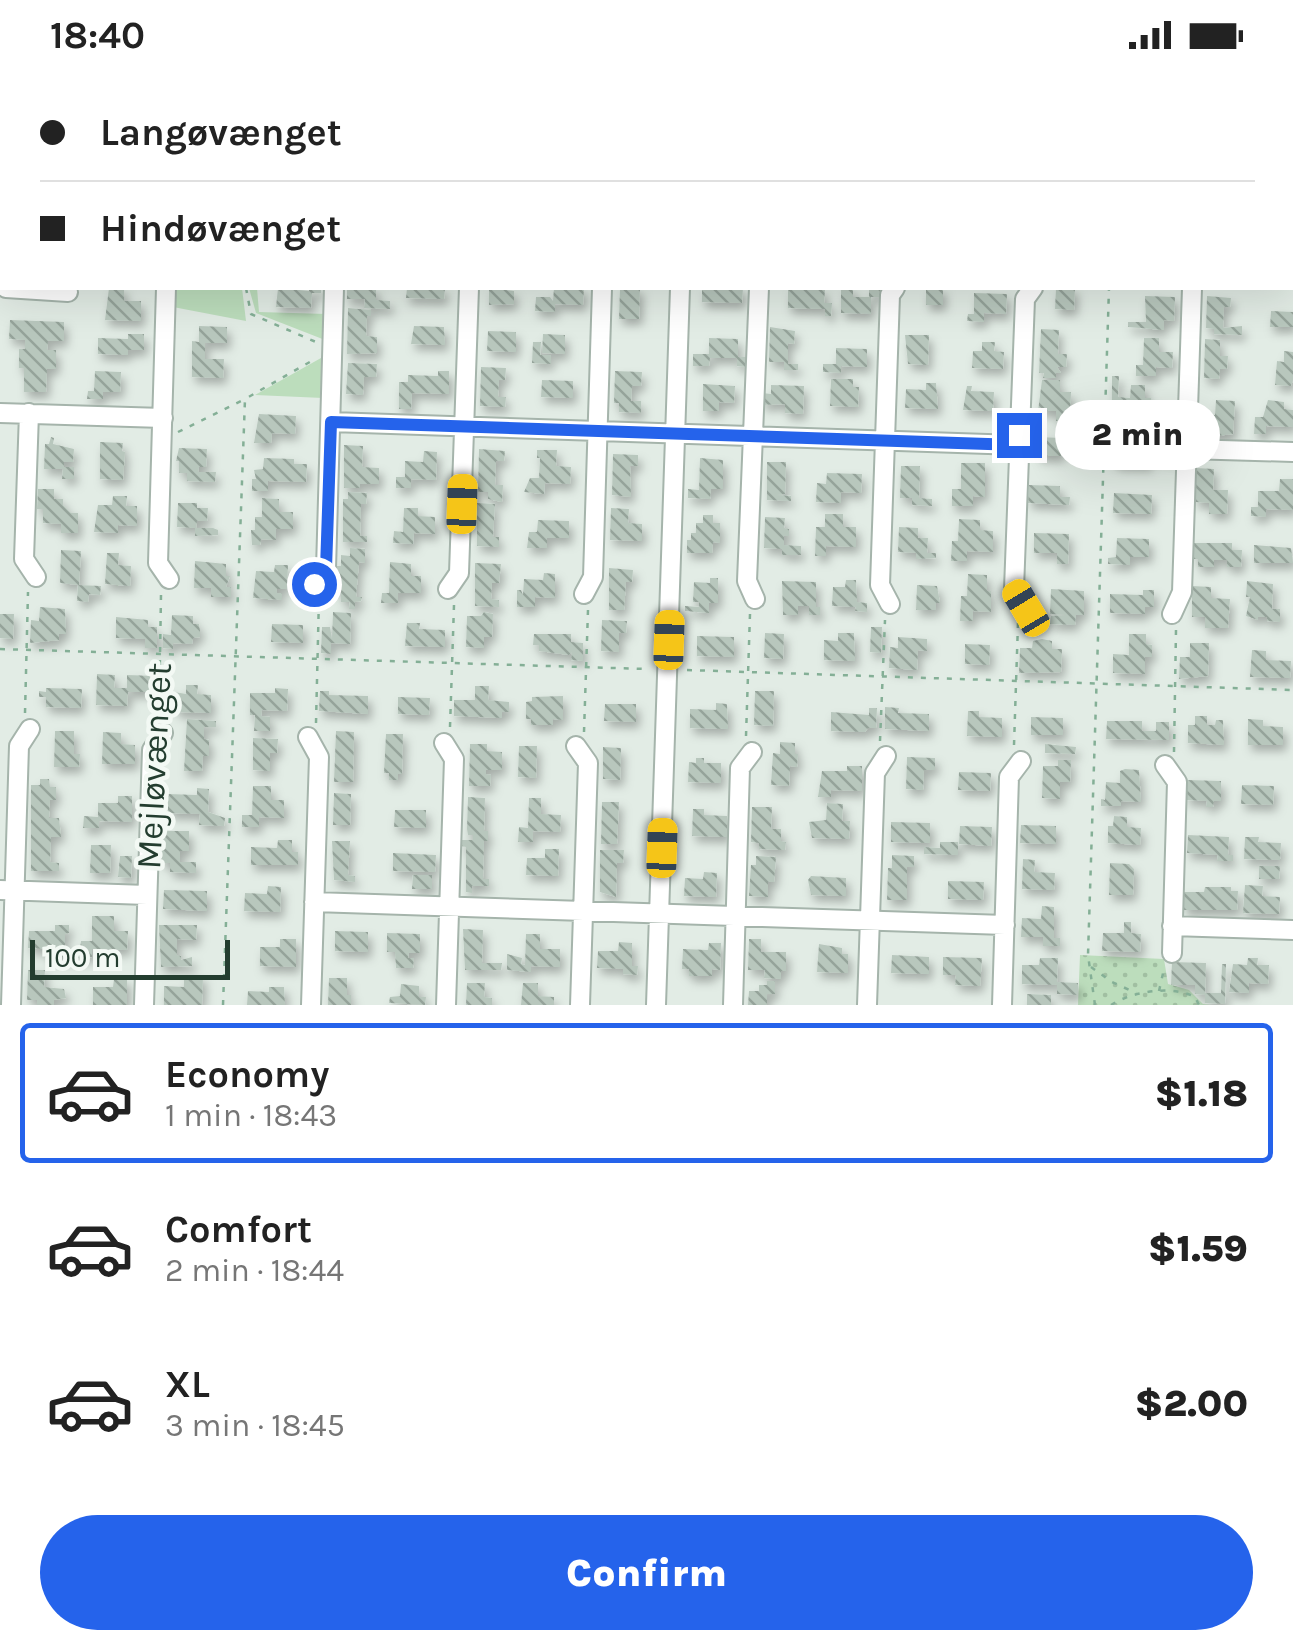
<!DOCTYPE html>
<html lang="en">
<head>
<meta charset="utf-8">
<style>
	body { margin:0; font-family:Karla,sans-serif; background:#f2f2f2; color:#222; height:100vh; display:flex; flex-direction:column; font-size:38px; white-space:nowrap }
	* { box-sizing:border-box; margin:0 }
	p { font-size:32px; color:#767676 }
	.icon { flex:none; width:55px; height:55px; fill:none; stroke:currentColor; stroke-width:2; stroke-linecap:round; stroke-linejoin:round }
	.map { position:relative; height:935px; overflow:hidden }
	.drawer { display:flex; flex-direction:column; background:#fff; flex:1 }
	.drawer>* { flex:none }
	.banner { position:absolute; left:0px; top:0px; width:1295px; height:220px; box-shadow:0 10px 40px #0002; display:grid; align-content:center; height:220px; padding:0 40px; background:#fff }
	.scale { position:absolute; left:30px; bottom:25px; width:200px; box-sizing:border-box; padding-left:10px; border:5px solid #233d2f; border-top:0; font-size:28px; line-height:35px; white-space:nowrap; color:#233d2f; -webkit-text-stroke:8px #f3f9f4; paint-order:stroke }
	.end { position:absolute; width:45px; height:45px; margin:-22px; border:12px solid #2563eb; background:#fff; box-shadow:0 0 0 5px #fff }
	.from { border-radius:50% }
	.bubble { position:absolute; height:70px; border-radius:35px; background:#fff; box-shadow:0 10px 40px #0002; font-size:32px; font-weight:800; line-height:70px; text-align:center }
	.car { position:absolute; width:30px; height:60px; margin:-30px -15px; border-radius:12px; box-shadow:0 0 8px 2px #0007; background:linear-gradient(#f5c518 24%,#345 0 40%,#f5c518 0 76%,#345 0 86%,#f5c518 0) }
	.banner b { display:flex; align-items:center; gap:35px; height:95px; font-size:38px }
	.banner b+b { border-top:2px solid #e0e0e0 }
	.banner i { width:25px; height:25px; background:#222 }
	ul { padding:18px 0 0; list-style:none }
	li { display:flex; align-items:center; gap:30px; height:140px; margin:0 20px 15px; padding:0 20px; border:5px solid transparent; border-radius:10px }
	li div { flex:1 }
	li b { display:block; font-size:38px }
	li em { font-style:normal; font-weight:800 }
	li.selected { border-color:#2563eb }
	li>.icon { width:90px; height:90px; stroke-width:1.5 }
	.action { display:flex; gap:20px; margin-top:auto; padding:20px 40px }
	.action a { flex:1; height:115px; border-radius:60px; background:#2563eb; color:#fff; font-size:40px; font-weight:800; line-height:115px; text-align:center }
	.status { display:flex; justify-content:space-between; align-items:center; height:70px; padding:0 50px; background:#fff; direction:ltr }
	.status svg { height:28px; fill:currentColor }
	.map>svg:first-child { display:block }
	.grass { fill:#bcddbc }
	.park { fill:url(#park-dots) }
	.building { fill:url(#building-back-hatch); filter:url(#shadow) }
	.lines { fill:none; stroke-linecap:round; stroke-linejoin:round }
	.minor-casing { stroke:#a5b4ab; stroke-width:22 }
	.path { stroke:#84af96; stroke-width:2.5; stroke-dasharray:5 8; stroke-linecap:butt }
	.minor { stroke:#fff; stroke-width:18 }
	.route { stroke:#2563eb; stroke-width:12 }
	.labels { text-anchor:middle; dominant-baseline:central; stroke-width:9; stroke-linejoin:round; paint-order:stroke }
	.street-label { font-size:35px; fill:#233d2f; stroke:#f3f9f4 }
</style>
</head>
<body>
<div class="status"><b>18:40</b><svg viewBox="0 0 49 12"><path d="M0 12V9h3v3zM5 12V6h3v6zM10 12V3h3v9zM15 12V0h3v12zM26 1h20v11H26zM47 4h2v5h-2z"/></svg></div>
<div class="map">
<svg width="1293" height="935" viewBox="0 0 1293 935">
	<defs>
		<pattern id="park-dots" width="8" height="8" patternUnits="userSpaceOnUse" patternTransform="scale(2.5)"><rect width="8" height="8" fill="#bcddbc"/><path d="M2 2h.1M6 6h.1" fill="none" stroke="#a1bfa2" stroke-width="1.8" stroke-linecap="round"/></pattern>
		<pattern id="building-back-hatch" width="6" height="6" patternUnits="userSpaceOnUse" patternTransform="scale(2.5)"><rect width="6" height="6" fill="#b8c7bd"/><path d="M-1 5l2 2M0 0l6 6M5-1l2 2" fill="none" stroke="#95a39a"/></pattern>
		<filter id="shadow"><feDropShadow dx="3.5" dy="6" stdDeviation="5" flood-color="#0004"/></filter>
	</defs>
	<rect width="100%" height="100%" fill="#e2ece5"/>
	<path class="grass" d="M173,218H242L246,251L173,237Z
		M249,218H257L259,242L326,244L325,270L256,243Z
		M321,288L325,292L323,328L255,325Z"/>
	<path class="park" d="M1080,885L1164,889L1168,914L1189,920L1203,934L1210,935H1078Z"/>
	<path class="building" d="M109,218H124V231H141V251L105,250Z
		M278,218L309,221V218H321V223H312L311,238L276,237Z
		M347,218H376V230L390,231V239L364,238L365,229H347Z
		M407,218H445L444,229L406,228Z
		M489,218L514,221V234L489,235Z
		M554,218H584L583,235L555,234V242L535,241L536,227H550L553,231Z
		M620,218H640L639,249H619Z
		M702,218H743L742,233L702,232Z
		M841,218H853V227H869V218H880V227H871V244L841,243Z
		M926,218H943V235H926Z
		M1056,218H1075L1074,240L1055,239Z
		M788,219L825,220L824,233H832L831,246H825V239L788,238Z
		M974,223L1007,224L1006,244L984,243V252L967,251L968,244H974Z
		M1145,226L1175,227L1174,251L1164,250V260L1128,257V252H1146Z
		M1207,226L1231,228L1230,237H1224L1223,258L1242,256V265L1214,264V259L1206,258Z
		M348,238L371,240V246H367L366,266L377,267V283L347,284Z
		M1271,241L1293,242V257H1270Z
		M10,250L64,252V271H48L47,280H56V299H47L46,322H24V298H19V279H25V270L9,269Z
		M199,256L227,257V273H205V289H224L223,308L192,307V271L199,272Z
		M414,256L444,257L445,275L411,274Z
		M770,257L795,261L794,274L788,273V294H798V300H784V292H769Z
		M1041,259L1059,260L1058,284H1067L1066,297H1057L1061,303H1056V308H1043L1044,303H1039Z
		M488,261L516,262V282L487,281Z
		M128,264H144V280H128V285L98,284V268L128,269Z
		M543,264L565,265V284L542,283Z
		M905,265H929L928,295L908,294Z
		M709,268L738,269V287H747L746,297L737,296V288H710L709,296H693V284H709Z
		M1144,268H1159V282H1173L1172,298L1156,297V306H1136V295H1143Z
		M1205,269L1220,270V286H1228L1227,299H1220L1219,309L1204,308Z
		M533,272H541L540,285H551V294L532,293Z
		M982,272H995L994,281L1004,282L1003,299L972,298L973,281H982Z
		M836,278L867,279V297L841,296V303L823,302V294H836Z
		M1284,281L1293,282V310L1291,316L1275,315L1277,291L1284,292Z
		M348,293L377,294L376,307H364L363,325L346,324Z
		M481,297L506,298L505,310H499L498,327H506L505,337L480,336Z
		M95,301L121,302L120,322H103V329H87L88,321H94Z
		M438,301H449V324L412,323L411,339H399V312H408V305L438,306Z
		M615,301L642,302L641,316H632L631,331H641V343L619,342V333H614Z
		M1112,306H1119L1118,327L1130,328L1131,315H1145V328H1151V347L1127,346V353H1112Z
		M831,309H853V317H859L858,337L830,336Z
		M542,310L573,311V328L541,327Z
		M1042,310H1060V322H1071L1070,346H1078V351H1056V341H1038Z
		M926,313H936L938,339L905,338L906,319L926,320Z
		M703,314L735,316L734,333L719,332V341H703Z
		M771,315L804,316L803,344L785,343V334L762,335V323L771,324Z
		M967,316H972L971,321L994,322L993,341L963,340Z
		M1216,330L1235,331L1233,364L1208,367V364L1199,363V344L1215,345Z
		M1268,330L1284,332V339L1293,340V357L1266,356V364H1254L1255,347H1263Z
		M259,344L296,346L295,364L272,363L271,373H254Z
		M51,367L54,368L53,374L74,379L73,392H64V397H74V409H62L63,399H44L45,374H49Z
		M1037,367L1062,368L1061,386H1037Z
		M100,372L123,373L122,381L125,382L123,410L100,409Z
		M1169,372H1176L1177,389L1154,388V378H1169Z
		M344,375L363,376L362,397L379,398V414H360V418H344Z
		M1115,375L1149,376V395L1115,394V390H1110L1111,377Z
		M179,378L207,379L206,397H199L198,402H216L215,412L187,411V403H179V391H176Z
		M479,379L505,381L504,391H496L495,415H503L502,432L488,429V422H478Z
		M537,380H557L556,396L571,397L570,414L545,413L544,424L524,422L530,408H539L540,388H537Z
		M424,381L437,382L436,410L411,409V418H396V407H405V391L423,392Z
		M613,384L638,385V396H630L631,427L612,425Z
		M264,388L294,389V394H307L306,412L268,411V421H252V409H256L254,400L263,399Z
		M700,388L723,390V419H711L710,429L688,428V419L699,420Z
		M767,392H786L785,424L777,425L791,426V431L767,430Z
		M961,393H985V427L973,426V436H952V419H961Z
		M901,396H920L919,428L932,429V436L912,435V428H900Z
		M1196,398L1214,399L1213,420H1228L1227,444H1209V433L1195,432Z
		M827,403L862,404L861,423L841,422V433L816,432L817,413L826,414Z
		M1280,409H1293V440L1266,439V447L1251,446V437H1258V421H1279Z
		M1029,415L1060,416V427H1070L1069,435L1028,433Z
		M38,419H54V429H63V435L71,443H78V463H61V454L43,453V439H37Z
		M348,422L367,423L366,434H361L360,466H367V472H343V429H348Z
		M1114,423L1152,425L1151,444L1113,443Z
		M113,426H127L126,436H137V456L118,455V463L94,462L98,435H112Z
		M262,428L279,429V442H293V459H276V470L261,469L260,475H252L251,460H255V447H262Z
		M178,433H197V438H208L207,451H197L196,458H213L218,460V465L195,466V458L177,457Z
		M477,433L495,434L493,467H499V477L477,476Z
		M404,438H418V446L435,447V464L414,463L413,474L393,473L394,461L403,462Z
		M611,438L629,439L628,453L642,454V471L610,470Z
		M825,444H843V457H856V477L826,476V486H815L816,457H825Z
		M703,445H713V453H720V473L713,472L712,483H687V470H691V463H696V453H703Z
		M765,447L785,448L784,458L789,459V466H784V475L801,476V485H782V479L764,478Z
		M959,449L980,450V460L993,461V482L967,481V491H951L952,471H958Z
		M538,450L569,451V468H547V478H527L529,462H537Z
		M899,457L918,458V468H928L927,483H936V488L916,489V483L898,482Z
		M1034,463L1069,464L1068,494H1057V483H1034Z
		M1117,468L1149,469V487H1130V495L1108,494V488L1116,487Z
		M1194,473H1232V480H1242L1241,497H1227V490H1214V497H1198V489H1194Z
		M1254,475L1291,478L1293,493H1254Z
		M350,478L365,479V493L359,492L356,527H362L361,531L355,532V539H349L350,532H341V521H335L336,496H341V485L350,486Z
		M61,480L81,481L79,515L60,513Z
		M107,483H119L118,495L131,496L130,516L105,514Z
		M195,491L226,494V506H230L226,517H231V527H211V518H194Z
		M390,492L411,494V506H421V523H398V533H381L382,523H389Z
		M475,493L501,494L499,513H492L491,529L499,530V537L475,536Z
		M275,495H288L287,519H277V523H282V530L253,528L256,501L274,502Z
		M609,498L633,500L632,512H626L624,540H609Z
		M544,503L555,504V528L535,527V537H517V520H521L523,525L524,509L543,510Z
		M968,504L987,505V521H991V542L973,541V551H960L961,526H967Z
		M710,508H718V533H709V543L685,541V536L699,537V532H693L694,512L710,513Z
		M846,510H856L857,532L867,533V542L855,541L856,537L832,536L833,517H845Z
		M782,511L816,512V537H820V545H809V536H798V545H783Z
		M1247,511L1273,514L1272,539H1280V552L1267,551V547H1258V550L1246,546L1250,527H1246Z
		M78,515L101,516L100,525L89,524L88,532L77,531Z
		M917,515L937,516L940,533H936V540H916Z
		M1192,516L1211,517V528L1230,529L1228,558H1205V547H1192Z
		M1051,519L1084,521V545H1076L1075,555L1050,554L1051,546L1066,545L1050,544Z
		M1143,520H1154V537H1145V544L1110,543V524L1143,525Z
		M40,537L65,539L66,564H59V570L30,573L31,550L39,551Z
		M333,542L351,543L350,574L331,573V584L321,583L322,557H330L332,569Z
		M484,542L493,544L492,567H484V578L466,577L467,546H481Z
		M0,544H14L13,569L0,568Z
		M172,545L193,546V554H199L200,561V567L193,568L192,574L173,573V579L163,578V564L171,565Z
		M116,547L148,550V557H157V578H145V569L116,568Z
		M602,550L627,551L626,563H619V582L601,581Z
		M407,553H420L419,559L445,560V577L405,576Z
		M272,554L303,555V573L271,572Z
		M871,557H882L881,583L870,582Z
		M765,563L784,564L783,589L764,588Z
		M838,563H854L855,591L824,590V570L838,571Z
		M534,564H571V572L583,573V591L571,590L572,582L569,585L539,581V575H533Z
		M1129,564H1146V574L1152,575V587H1145V604L1113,603V584L1129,585Z
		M697,566L734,567V587L697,586Z
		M898,567L927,569V581L918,580L917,600L889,598L890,577L898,578Z
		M1042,569L1052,571V579H1062L1061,602L1019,603L1020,578H1032L1033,571Z
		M1190,573H1209L1208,606L1179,609L1180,587H1190Z
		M965,574L990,575L989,595L965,594Z
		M1252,580L1266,581V590L1291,591L1290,608L1250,607Z
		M97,604L115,605L114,618H127V605L155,606L154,622H128L127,636L96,635Z
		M186,615H198L197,624L211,625V643L176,642L177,634L161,636L162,620L186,624Z
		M475,616H489L488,630L509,632V642H502V648L454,646V630H475Z
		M46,618L82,619L81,638L46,637V627H39V621L46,622Z
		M275,618L288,619L287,641L262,640L261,646L270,647V661H254L255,645H250V623H275Z
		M320,621H329V625L368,626V644L319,641Z
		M755,621H774L773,656L754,655Z
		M563,626V650L553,649V655H531V649H526V632L532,631V627Z
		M398,627L430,628L429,645L398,644Z
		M716,633L727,634L728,659L690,658V639L716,640Z
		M605,634H636V652L604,651Z
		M885,637L899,638L898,643L929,644V661L885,659Z
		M869,638H877L876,658H868L865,662L831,661V642L869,645Z
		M968,641H979V647L1002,648V667L967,666Z
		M1195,646H1207V655H1215L1216,650H1223L1224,675L1188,673V655H1195Z
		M1031,647L1063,648V665H1031Z
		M187,649L216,651V657H204V669L209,670V686H203L202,701H184Z
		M1248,649L1263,650V656L1283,657V675H1248Z
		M1107,651H1142V661H1156V652H1169V670L1106,669Z
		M55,661H74V684H80L79,697H54Z
		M336,661L354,662L353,712H334Z
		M103,662L121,663V674L135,675V694H102Z
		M386,664H403L402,704H398V710H389V703H384Z
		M253,668L278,669L277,683H270V701L253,700Z
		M780,672L795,673V684H798L797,697L790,696L789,716L771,715L773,683L780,684Z
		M470,674H487V681L502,682V700H486V704L491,705L490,716H469Z
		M1045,674L1076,677L1075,684L1045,683Z
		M519,676H537L536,708L518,707Z
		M603,677L621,678L620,710L603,709Z
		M907,687L935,688V700H924L923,720L906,719Z
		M696,688H704V693H721V713L688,712L689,692L696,693Z
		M1058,690H1071L1070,712H1060V729L1042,728L1043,696H1058Z
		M847,696H862V721L831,720V727H818L822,701H847Z
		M1125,699L1139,700L1141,732L1121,731V736H1101V729L1105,730L1106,712L1120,713V701Z
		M959,702L991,703L990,721L958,720Z
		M40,709H49L50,717H56V730H50L49,748H59L61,767H51L50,792L59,793V801H31V715H40Z
		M1187,710L1221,711V731H1214L1213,737H1206L1207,731L1186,730Z
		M1242,715L1274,716L1273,735L1241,734Z
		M253,716H271V730H284V748L259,747V757H242V745H252Z
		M197,718L209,719L208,742L225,748L224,756L199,755L200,744L168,743V724L197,725Z
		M334,723L351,724L350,755H333Z
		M118,726H132V752L99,751V758H83L84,746L98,747V733H118Z
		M468,727L485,728L484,761H488V771H484L483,809H489V816H472V823L466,822V777L461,776V770H473V765H468L467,759Z
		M529,728H541V744L561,745L560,762L533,761V772H518L519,757L528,758Z
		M602,732H619L617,774H601Z
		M827,733L843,734L842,751H850L849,769L812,768L809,752L826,750Z
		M752,737H772L771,759H781V771L786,772L785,780L759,779V773L751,772Z
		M693,739H704V745L727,746V767L692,766Z
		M395,740H426V758L394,757Z
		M1114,746L1127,747V757L1141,758L1140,775L1108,773V756H1113Z
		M891,752L930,753V773L891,772Z
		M1021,755L1056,756V774L1020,773Z
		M960,756L992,757L991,776L959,774Z
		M162,761H189V781H180V792H196V803L170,802V793H161Z
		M1188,765L1229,767L1228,785H1233V791H1217L1218,785L1187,783Z
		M1245,767H1259L1258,772L1281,773L1280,790L1244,789Z
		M278,770H292V782H298V795H251V777L277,778Z
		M332,771H350L348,805L355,806V812L334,810Z
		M940,772H958V785L924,784V777L940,778Z
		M91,775H111L110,803H90Z
		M545,779H559L558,806L526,805L527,788H545Z
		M600,780H624L623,793H617L616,827L600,822Z
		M393,783L436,785L435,802L393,801Z
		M892,785L914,786V797H907V830H887L888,798H892Z
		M120,786H132L131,808L118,807Z
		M756,786L776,787L774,812H768V827L749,826L751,795H756Z
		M1023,789L1035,790L1034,802L1055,803L1054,820L1022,819Z
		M1110,793L1129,794L1134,799L1133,825H1109Z
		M1259,796H1280L1279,809H1259Z
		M704,802L717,803L716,827L684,826L685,808L703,809Z
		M413,805H432V819H412Z
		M811,806L846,808V826L811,825L808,810Z
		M948,811L984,812L983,830L948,829Z
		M1245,815L1263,816L1262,826L1280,827L1279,844L1243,843Z
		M268,816L281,817L280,842L244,841L245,823L267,824Z
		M1205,817H1231V821H1238L1237,840H1183L1184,822H1204Z
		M164,820L207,821V841L163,839Z
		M1042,836L1054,837V868H1060V876H1043V867H1021L1022,848L1041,849Z
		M92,846H114V861H128L127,880L92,879V887L79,888L45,887V879L28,878L29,861H55V855H69V863L65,864V878H80L81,871H92Z
		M1124,852H1131V863L1141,864L1140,882L1102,881L1103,863H1124Z
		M159,855H197L196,870L177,869V885L181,886V890L192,887V896L161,897Z
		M463,859L483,860L482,893H502L501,900H465Z
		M335,861L368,862V882L335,881Z
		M387,863L420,864V883H409L408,888H414L413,898H396L395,882H387Z
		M526,864H540V879H560V897L531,896V902L507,900V884L522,888L521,894L525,895Z
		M280,869H296V897L260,896V877H280Z
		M749,869H761V882H786V901H781V909L764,908L765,900H748Z
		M619,872L632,873V896H638L637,905L623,904V899L597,898L598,881H618Z
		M709,873H721L720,900L712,899V906H689V899H682L683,879L708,880Z
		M819,874L842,878V884H848V903L817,902Z
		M892,885L929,887V904L891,903Z
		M943,887L982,888L980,916L955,915L956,905H943Z
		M1040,888H1058L1057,912L1078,913V925L1057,924V915L1022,914V895H1039Z
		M1248,888H1258L1257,895H1269L1268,914L1249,913V923L1229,922L1233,894L1247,895Z
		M1172,892L1206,893L1205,925L1195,924V915H1171Z
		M1222,894H1226L1225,934L1205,933V923H1221Z
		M28,900H45L44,917L64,919L66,928L54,930V935H37V930H27Z
		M184,905L203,906L202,935H164V916L184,917Z
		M329,908H347V925H351V935H328Z
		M114,909H127V935H93V917H113Z
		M767,911H775V924H767V935H748L749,921H759V915H767Z
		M467,913H485L484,927L492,928V935H466Z
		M523,913H538V926L554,927V935H521Z
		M401,914L419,916V927H426L425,935L389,933L390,927L400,926Z
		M269,917H284L285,935H247L248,921L269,922Z
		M1027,924L1051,925V935H1027Z"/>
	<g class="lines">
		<g class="minor-casing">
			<path id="minor" d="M340,2L348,0
				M686,2V0
				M1034,2L1035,0
				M1130,2V0
				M1214,2V0
				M1290,2V0
				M0,67L2,66
				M0,158H2
				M6,218L68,222
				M166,218L158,493L169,509
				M0,343L163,348
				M29,343L24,489L36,507
				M331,352L1019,375
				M1187,379L1293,382
				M314,514L326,499L334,218
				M448,519L459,503L469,218
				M584,524L593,507L602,218
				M755,529L747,511L759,218
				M890,534L880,515L890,225L895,218
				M1025,538L1014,519L1025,229L1033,218
				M1172,544L1182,522L1192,218
				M308,667L319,687L311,935
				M444,673L454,689L446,935
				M576,676L588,693L580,935
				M1165,695L1177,712L1172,883
				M0,820L147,825
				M314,832L1005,855
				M1172,856L1293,860
				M11,935L19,676L30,659
				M144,935L152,680L163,663
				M656,935L680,218
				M733,935L740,698L752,682
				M867,935L875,703L886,686
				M1002,935L1009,707L1021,691"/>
		</g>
		<path class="path" d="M220,0L228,2
			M502,2L522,0
			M533,2V0
			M760,2L761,0
			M0,97H2
			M1292,151H1293
			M246,218L251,244L316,272
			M178,362L243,330
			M0,579L646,599
			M687,600L1293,620
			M25,643L28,522
			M159,647L161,525
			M316,653L319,526
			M450,657L454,535
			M584,662L588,540
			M746,666L750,544
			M880,671L885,550
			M1014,675L1018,553
			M1174,682L1176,560
			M1091,897L1112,912L1136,923
			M1159,921L1164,899
			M223,935L245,329L315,289
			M1095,935L1088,885L1109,218
			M1111,935C1133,921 1171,915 1195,927L1199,935"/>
		<use href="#minor" class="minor"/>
	</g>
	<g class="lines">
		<path class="route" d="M314,514L326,499L331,352L1019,375V365"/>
	</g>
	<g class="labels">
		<g class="street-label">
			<text transform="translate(154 696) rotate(-87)">Mejløvænget</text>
		</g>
	</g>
</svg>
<div class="scale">100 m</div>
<i class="end from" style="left:314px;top:514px"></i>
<i class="end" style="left:1019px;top:365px"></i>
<div class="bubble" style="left:1055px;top:330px;width:165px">2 min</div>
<i class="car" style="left:462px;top:434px;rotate:2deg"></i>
<i class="car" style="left:1026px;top:538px;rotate:329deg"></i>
<i class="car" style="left:669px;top:570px;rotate:2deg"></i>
<i class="car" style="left:662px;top:778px;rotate:2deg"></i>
<div class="banner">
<b><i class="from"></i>Langøvænget</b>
<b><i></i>Hindøvænget</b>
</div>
</div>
<section class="drawer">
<ul>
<li class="selected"><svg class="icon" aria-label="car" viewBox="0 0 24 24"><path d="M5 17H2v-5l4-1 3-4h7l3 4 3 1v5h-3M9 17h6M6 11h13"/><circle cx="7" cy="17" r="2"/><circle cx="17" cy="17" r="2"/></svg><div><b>Economy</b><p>1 min · 18:43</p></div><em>$1.18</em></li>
<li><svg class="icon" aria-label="car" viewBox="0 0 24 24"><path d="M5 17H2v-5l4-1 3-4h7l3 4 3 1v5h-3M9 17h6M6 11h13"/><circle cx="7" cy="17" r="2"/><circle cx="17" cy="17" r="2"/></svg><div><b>Comfort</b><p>2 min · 18:44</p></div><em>$1.59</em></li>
<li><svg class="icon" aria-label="car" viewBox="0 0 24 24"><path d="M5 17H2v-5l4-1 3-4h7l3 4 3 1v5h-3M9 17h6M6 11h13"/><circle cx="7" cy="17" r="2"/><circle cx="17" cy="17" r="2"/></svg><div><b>XL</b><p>3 min · 18:45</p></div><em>$2.00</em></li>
</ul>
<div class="action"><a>Confirm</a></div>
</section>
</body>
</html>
